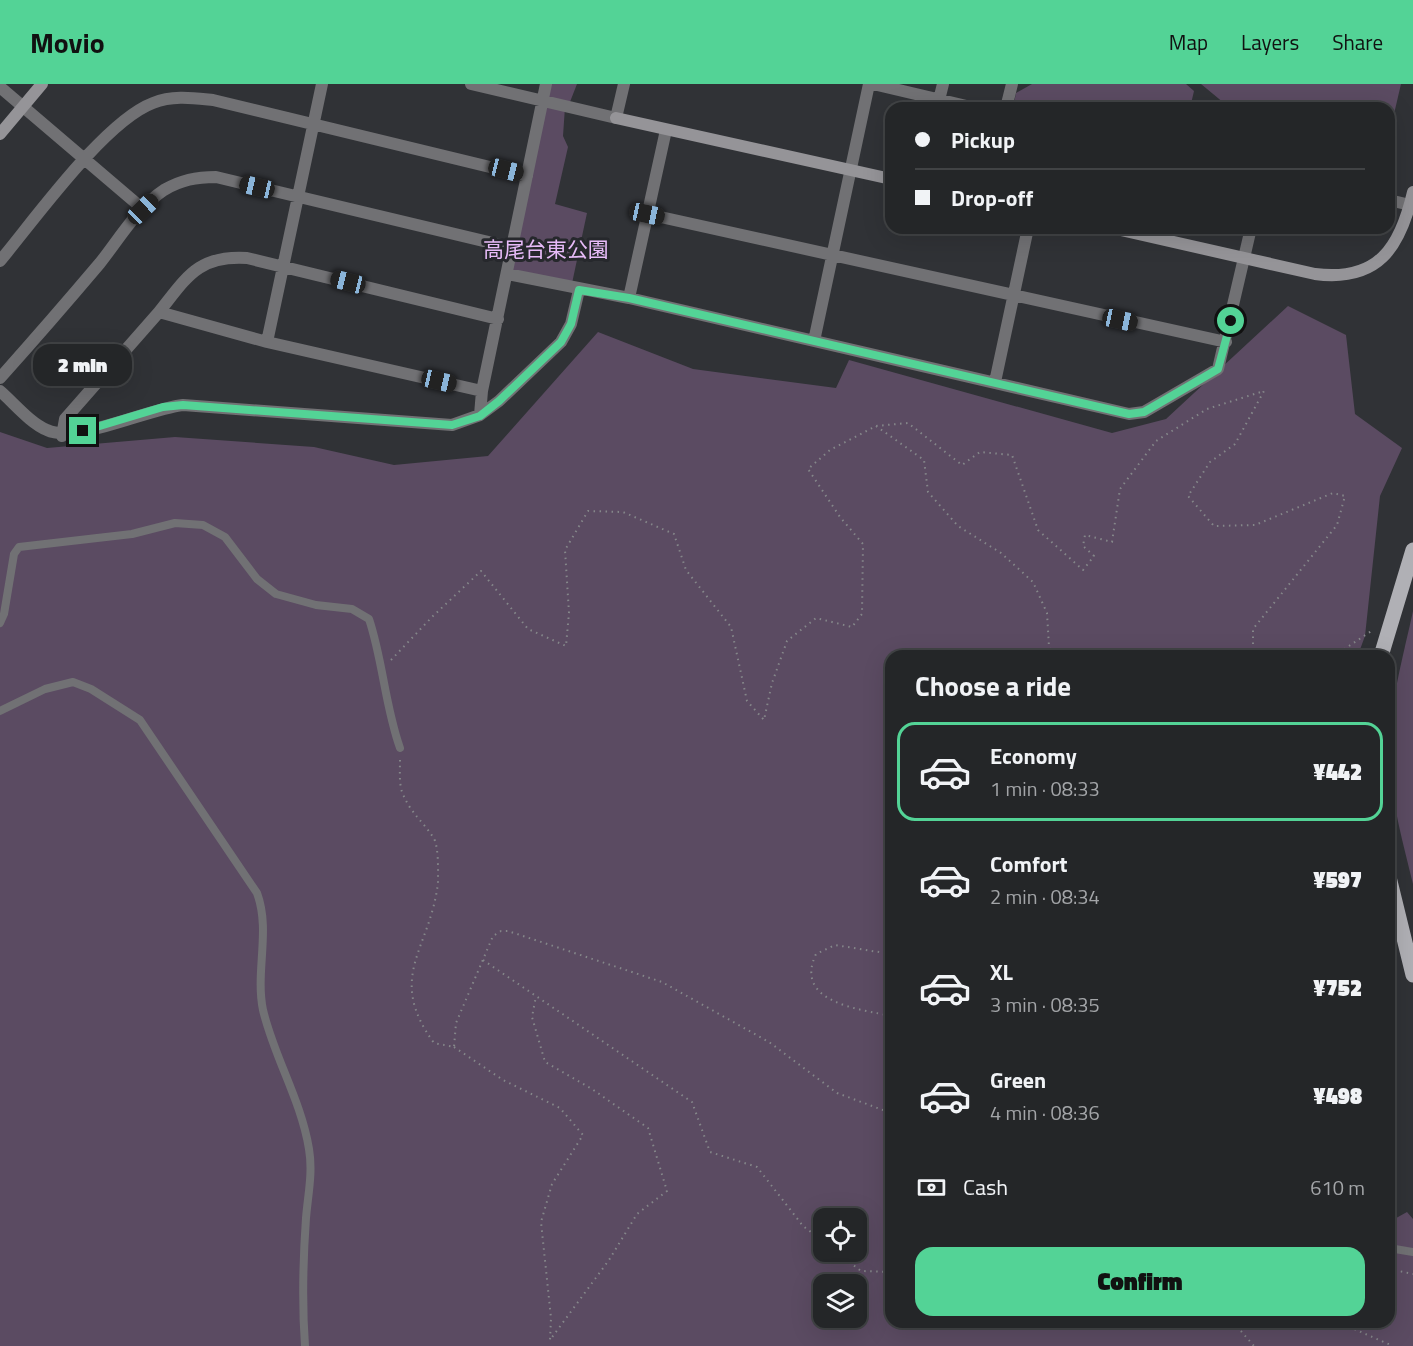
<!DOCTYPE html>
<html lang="en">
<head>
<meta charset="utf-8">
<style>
	body { margin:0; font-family:"Titillium Web","Noto Sans JP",sans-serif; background:#2c2e30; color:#f1f3f6; height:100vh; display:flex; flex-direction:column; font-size:22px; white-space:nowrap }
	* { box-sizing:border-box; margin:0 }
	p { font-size:20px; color:#a3a5a8 }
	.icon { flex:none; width:33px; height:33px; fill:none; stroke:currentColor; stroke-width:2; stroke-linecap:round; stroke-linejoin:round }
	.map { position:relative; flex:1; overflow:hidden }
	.panel { position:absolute; left:885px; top:566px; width:510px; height:678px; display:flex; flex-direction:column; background:#242628; border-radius:18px; box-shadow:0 6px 24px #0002,0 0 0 2px #414345 }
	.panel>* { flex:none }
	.guide { position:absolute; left:885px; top:18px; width:510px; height:132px; border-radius:18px; box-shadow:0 6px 24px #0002,0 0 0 2px #414345; display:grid; align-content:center; height:132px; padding:0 30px; background:#242628 }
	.buttons { position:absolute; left:813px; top:1124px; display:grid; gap:12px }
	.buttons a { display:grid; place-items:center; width:54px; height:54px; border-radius:12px; background:#242628; box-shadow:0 6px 24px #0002,0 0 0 2px #414345; font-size:30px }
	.end { position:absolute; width:27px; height:27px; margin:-14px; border:8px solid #53d396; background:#111; box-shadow:0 0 0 3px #111 }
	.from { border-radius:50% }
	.bubble { position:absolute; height:42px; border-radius:18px; background:#242628; box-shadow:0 6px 24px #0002,0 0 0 2px #414345; font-size:20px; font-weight:800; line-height:42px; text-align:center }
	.car { position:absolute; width:18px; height:36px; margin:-18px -9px; border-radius:8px; box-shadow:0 0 4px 2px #0007; background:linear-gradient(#222 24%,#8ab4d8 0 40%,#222 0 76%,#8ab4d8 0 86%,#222 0) }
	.guide b { display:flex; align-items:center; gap:21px; height:57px; font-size:22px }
	.guide b+b { border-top:2px solid #414345 }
	.guide i { width:15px; height:15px; background:#f1f3f6 }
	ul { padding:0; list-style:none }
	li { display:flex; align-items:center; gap:18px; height:99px; margin:0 12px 9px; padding:0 18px; border:3px solid transparent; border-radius:18px }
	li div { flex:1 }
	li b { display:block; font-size:22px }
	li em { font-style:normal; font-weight:800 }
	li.active { border-color:#53d396 }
	li>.icon { width:54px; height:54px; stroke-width:1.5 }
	h2 { padding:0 30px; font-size:27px; line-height:72px }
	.pay { display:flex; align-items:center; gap:15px; height:66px; padding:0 30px; font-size:22px }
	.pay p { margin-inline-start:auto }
	.action { display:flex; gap:12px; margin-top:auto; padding:12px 30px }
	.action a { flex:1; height:69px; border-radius:18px; background:#53d396; color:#111; font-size:24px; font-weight:800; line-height:69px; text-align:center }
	header { display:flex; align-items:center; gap:36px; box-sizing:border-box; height:84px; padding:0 30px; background:#53d396; color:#111 }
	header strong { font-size:28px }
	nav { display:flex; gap:33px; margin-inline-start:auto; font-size:21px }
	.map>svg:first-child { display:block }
	.green { fill:#5b4b62; fill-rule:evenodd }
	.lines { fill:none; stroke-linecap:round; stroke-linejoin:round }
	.path { stroke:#85878a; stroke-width:2; stroke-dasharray:1.5 4.5; stroke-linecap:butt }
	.lane { stroke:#717174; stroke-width:8 }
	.street { stroke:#717174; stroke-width:12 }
	.secondary { stroke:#959498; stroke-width:12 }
	.primary { stroke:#b0b0b5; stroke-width:15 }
	.route { stroke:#53d396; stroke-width:8 }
	.labels { text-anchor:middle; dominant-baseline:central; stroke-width:6; stroke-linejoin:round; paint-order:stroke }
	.park-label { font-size:21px; fill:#e7bbf8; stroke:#26282c }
</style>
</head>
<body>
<header>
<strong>Movio</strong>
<nav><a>Map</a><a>Layers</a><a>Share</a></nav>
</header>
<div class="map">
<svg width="1413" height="1262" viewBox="0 0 1413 1262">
	<rect width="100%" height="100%" fill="#303236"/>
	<path class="green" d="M546,0H577L568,23H565L563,52L568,63L555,120L587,129L571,204L507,190Z
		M1032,0H1186L1194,7L1190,24H1016L1014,19L1016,9Z
		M1201,0H1401L1394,30L1389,33V24H1230Z
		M1288,222L1346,251L1355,330L1402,364L1380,412L1365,552L1358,571L891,572V1238H1389V1138L1407,1128L1413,1135V1262H0V348L47,364L175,353L314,363L394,381L488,372L598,248L693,285L836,304L849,276L1112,349L1166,335ZM824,1134H856V1167H824ZM824,1200H856V1233H824Z
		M1413,527V800C1403,759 1391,716 1389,673C1387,631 1404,569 1413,527Z"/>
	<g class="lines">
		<path class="path" d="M876,342L924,376L928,408L958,442L1001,469L1033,498L1047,529L1049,563L1054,572
			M1334,572L1373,546
			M391,576L432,533L481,487L528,545L566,562L569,529L565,466L588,427L623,428L674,450L686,486L731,543L747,617L764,636L772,599L787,557L816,534L852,543L862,530L863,460L840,433L808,385L830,366L876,342L908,339L962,381L980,368L1012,371L1038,446L1083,486L1094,472L1083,462L1085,451L1112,458L1120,405L1156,357L1207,325L1264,307L1235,360L1210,378L1188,412L1214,442L1255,441L1333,409L1345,412L1337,441L1253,545V572
			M400,676C400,686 399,698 402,708C411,730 421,735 433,753C439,761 438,788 438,798C431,865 385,892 434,959L454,963L456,939L493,852L501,847H508L662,898L769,958L837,1009L891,1029
			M891,870L835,861L816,870C793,919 860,925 891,932
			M483,876L692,1018L710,1068L757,1083L803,1142L824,1158
			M454,963L503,996L560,1024L583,1051L552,1100L541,1138L551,1234L550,1256L609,1176L637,1130L667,1107L648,1044L592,1005L545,978L532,933L536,912
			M835,1167L861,1187L891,1188
			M1389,1189L1399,1187L1413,1190
			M1233,1238L1254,1262
			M1338,1238L1393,1262"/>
		<path class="lane" d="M0,539L4,530L14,470L19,463L132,450L175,439L203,441L225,453L257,495L276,510L316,521L352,525L369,535C383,577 385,622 400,664
			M0,627L45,605L73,598L91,605L140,636L257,809C271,847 255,887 263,926C274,973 301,1016 309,1065C313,1089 308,1110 306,1134C303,1176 302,1220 305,1262
			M1389,1164L1413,1168"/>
		<path class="street" d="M471,0L616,34L624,0
			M873,0L975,24
			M0,3L143,125
			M939,16L943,0
			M1006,24L1012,0
			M1389,116L1410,121
			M647,130L1226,258
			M0,177C35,135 105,37 153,19C173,11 193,14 213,16L527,92
			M507,190L629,214L1129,330L1144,328L1218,285L1251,144
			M629,214L666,46
			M159,228C187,193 198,171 247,174L498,235
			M814,257L869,0
			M267,258L322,0
			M0,294C34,256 67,218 100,179C119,155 138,123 164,106C181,96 196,93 216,93L513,164
			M995,298L1028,144
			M0,307C14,319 30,339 47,346C76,360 147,325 183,321L452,341L480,331L499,317L561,258L571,240L579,206
			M480,331L482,307L546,0
			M62,352L65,335L159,228L267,258L482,307"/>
		<path class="secondary" d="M616,34L891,95
			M0,50L42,0
			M1112,144L1315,190C1378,198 1400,164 1413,108"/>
		<path class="primary" d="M1381,572L1413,466
			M1389,793L1413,891"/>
	</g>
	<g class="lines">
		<path class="route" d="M83,347L163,323L183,321L452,341L480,332L499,317L561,258L571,240L579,206L629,214L1129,330L1144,328L1218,285L1231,237"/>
	</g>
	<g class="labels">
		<g class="park-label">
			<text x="546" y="165">高尾台東公園</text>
		</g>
	</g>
</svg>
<div class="buttons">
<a><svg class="icon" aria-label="locate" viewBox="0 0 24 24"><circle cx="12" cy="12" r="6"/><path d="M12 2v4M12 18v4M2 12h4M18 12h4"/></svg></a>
<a><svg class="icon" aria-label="layers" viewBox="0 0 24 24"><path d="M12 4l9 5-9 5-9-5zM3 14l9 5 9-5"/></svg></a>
</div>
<i class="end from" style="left:1231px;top:237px"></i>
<i class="end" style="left:83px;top:347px"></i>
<div class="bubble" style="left:33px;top:260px;width:99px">2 min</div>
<i class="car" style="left:506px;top:86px;rotate:104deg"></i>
<i class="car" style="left:257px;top:103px;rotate:283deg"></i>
<i class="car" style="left:143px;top:125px;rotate:46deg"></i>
<i class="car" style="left:647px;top:130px;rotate:102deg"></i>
<i class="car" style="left:348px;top:198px;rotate:284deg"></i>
<i class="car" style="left:1120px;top:236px;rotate:102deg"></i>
<i class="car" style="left:439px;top:297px;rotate:103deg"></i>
<div class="guide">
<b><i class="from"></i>Pickup</b>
<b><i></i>Drop-off</b>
</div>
<section class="panel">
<h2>Choose a ride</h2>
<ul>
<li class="active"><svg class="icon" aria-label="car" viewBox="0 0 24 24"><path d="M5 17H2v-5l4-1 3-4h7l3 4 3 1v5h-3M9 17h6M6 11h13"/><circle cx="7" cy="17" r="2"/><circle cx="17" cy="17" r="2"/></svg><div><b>Economy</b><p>1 min · 08:33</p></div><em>¥442</em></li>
<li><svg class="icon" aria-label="car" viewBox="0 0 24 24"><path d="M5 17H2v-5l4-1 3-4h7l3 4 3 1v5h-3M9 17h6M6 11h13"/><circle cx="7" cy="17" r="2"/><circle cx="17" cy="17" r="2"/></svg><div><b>Comfort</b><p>2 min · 08:34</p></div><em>¥597</em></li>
<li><svg class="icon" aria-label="car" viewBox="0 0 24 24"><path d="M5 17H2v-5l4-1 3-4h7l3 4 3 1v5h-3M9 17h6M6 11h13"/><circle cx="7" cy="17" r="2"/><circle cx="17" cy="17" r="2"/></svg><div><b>XL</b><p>3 min · 08:35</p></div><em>¥752</em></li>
<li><svg class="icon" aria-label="car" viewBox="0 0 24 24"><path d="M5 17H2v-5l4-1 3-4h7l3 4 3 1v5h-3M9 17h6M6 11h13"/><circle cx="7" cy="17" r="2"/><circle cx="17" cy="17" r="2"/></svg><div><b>Green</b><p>4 min · 08:36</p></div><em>¥498</em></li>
</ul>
<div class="pay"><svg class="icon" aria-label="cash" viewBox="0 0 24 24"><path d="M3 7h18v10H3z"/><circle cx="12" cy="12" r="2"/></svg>Cash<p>610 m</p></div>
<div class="action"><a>Confirm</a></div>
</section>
</div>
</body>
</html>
